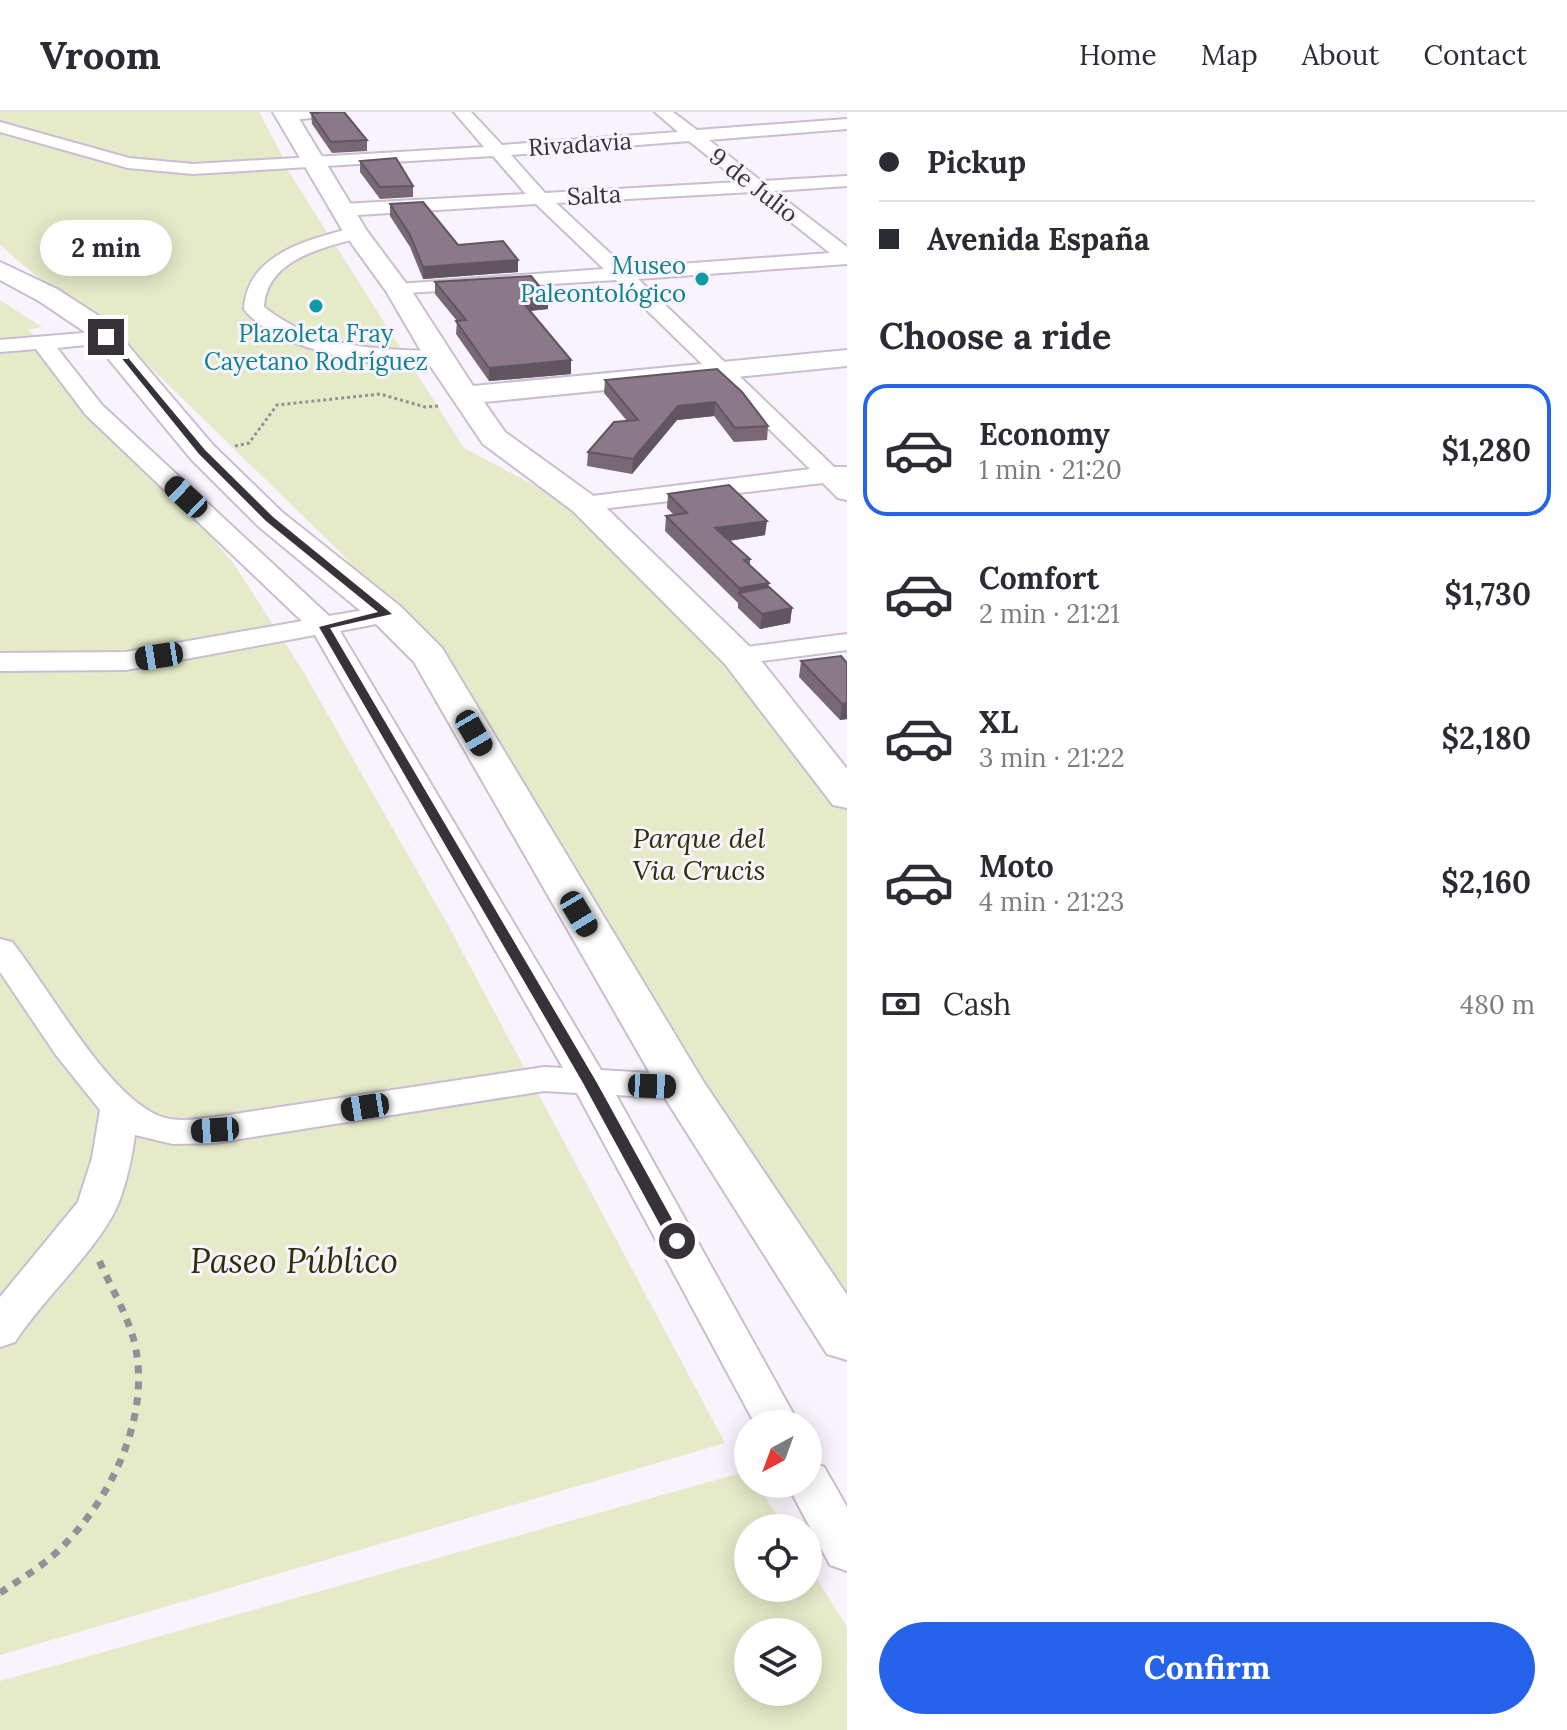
<!DOCTYPE html>
<html lang="en">
<head>
<meta charset="utf-8">
<style>
	body { margin:0; font-family:Lora,serif; background:#f2f2f3; color:#2b2b33; height:100vh; display:flex; flex-direction:column; font-size:30px; white-space:nowrap }
	* { box-sizing:border-box; margin:0 }
	p { font-size:26px; color:#7c7c81 }
	.icon { flex:none; width:44px; height:44px; fill:none; stroke:currentColor; stroke-width:2; stroke-linecap:round; stroke-linejoin:round }
	.map { position:relative; flex:1; overflow:hidden }
	.side { display:flex; flex-direction:column; background:#fff; width:720px }
	.side>* { flex:none }
	.guide { display:grid; align-content:center; height:176px; padding:0 32px; background:#fff }
	.needle { width:52px; rotate:221deg }
	.controls { position:absolute; left:734px; top:1298px; display:grid; gap:16px }
	.controls a { display:grid; place-items:center; width:88px; height:88px; border-radius:50%; background:#fff; box-shadow:0 4px 20px #0003; font-size:40px }
	.end { position:absolute; width:36px; height:36px; margin:-18px; border:10px solid #37323a; background:#fff; box-shadow:0 0 0 4px #fff }
	.from { border-radius:50% }
	.bubble { position:absolute; height:56px; border-radius:28px; background:#fff; box-shadow:0 4px 20px #0003; font-size:26px; font-weight:800; line-height:56px; text-align:center }
	.car { position:absolute; width:24px; height:48px; margin:-24px -12px; border-radius:10px; box-shadow:0 0 6px 2px #0007; background:linear-gradient(#222 24%,#8ab4d8 0 40%,#222 0 76%,#8ab4d8 0 86%,#222 0) }
	.guide b { display:flex; align-items:center; gap:28px; height:76px; font-size:30px }
	.guide b+b { border-top:2px solid #e1e1e2 }
	.guide i { width:20px; height:20px; background:#2b2b33 }
	ul { padding:0; list-style:none }
	li { display:flex; align-items:center; gap:24px; height:132px; margin:0 16px 12px; padding:0 16px; border:4px solid transparent; border-radius:24px }
	li div { flex:1 }
	li b { display:block; font-size:30px }
	li em { font-style:normal; font-weight:800 }
	li.selected { border-color:#2563eb }
	li>.icon { width:72px; height:72px; stroke-width:1.5 }
	h2 { padding:0 32px; font-size:36px; line-height:96px }
	.pay { display:flex; align-items:center; gap:20px; height:88px; padding:0 32px; font-size:30px }
	.pay p { margin-inline-start:auto }
	.primary-button { display:flex; gap:16px; margin-top:auto; padding:16px 32px }
	.primary-button a { flex:1; height:92px; border-radius:48px; background:#2563eb; color:#fff; font-size:32px; font-weight:800; line-height:92px; text-align:center }
	header { display:flex; align-items:center; gap:48px; box-sizing:border-box; height:112px; padding:0 40px; background:#fff; border-bottom:2px solid #e1e1e2 }
	header strong { font-size:38px }
	nav { display:flex; gap:44px; margin-inline-start:auto; font-size:28px }
	main { display:flex; flex:1; min-height:0 }
	.map>svg:first-child { display:block }
	.green { fill:#e5ebc9; fill-rule:evenodd }
	.lines { fill:none; stroke-linecap:round; stroke-linejoin:round }
	.street-casing { stroke:#cabdd2; stroke-width:4 }
	.secondary-casing { stroke:#cabdd2; stroke-width:4 }
	.path-far1 { stroke:#959098; stroke-width:3; stroke-dasharray:3 3; stroke-linecap:butt }
	.path { stroke:#959098; stroke-width:7; stroke-dasharray:8 8; stroke-linecap:butt }
	.street { fill:#fff; fill-rule:evenodd }
	.secondary { fill:#fff; fill-rule:evenodd }
	.wall { fill:#786876 }
	.shaded-wall { fill:#615560 }
	.building { fill:#8b7989; stroke:#615560; stroke-width:2 }
	.route { fill:#37323a }
	.culture-dot { fill:#0f9aa8; stroke:#f8f3fc; stroke-width:3 }
	.labels { text-anchor:middle; dominant-baseline:central; stroke-width:6; stroke-linejoin:round; paint-order:stroke }
	.far-street-label { font-size:24px; fill:#37323a; stroke:#f8f3fc }
	.far-culture-label { font-size:24px; fill:#0d838f; stroke:#f8f3fc; text-anchor:end }
	.park-label { font-size:28px; font-style:italic; fill:#2d3004; stroke:#f8f3fc }
	.near-park-label { font-size:34px; font-style:italic; fill:#2d3004; stroke:#f8f3fc }
</style>
</head>
<body>
<header>
<strong>Vroom</strong>
<nav><a>Home</a><a>Map</a><a>About</a><a>Contact</a></nav>
</header>
<main>
<div class="map">
<svg width="847" height="1618" viewBox="0 0 847 1618">
	<rect width="100%" height="100%" fill="#f8f3fc"/>
	<path class="green" d="M0,0H259L285,49C242,52 198,57 155,51C103,45 51,24 0,9Z
		M0,21L15,22L111,51L215,60L287,57L464,336L574,394L728,545L847,694V1229L446,589L344,444L110,216L42,169L0,133Z
		M0,188L42,215L28,218L54,238L234,452L303,559L448,813L725,1331L0,1543Z
		M748,1359V1372H757L785,1416H748V1476H808V1453L847,1515V1618H0V1569ZM748,1520H808V1580H748Z"/>
	<g class="lines">
		<g class="street-casing">
			<path id="street" d="M279,0H327C317,8 293,8 280,6Z
				M454,0H471L502,33L678,20L655,0H673L697,18L847,7V17L709,28L761,69L847,64V74L774,79L847,135V152L638,167L834,355H847V388L838,386L823,371L584,399L575,397L572,392L575,387L584,385L810,357L616,168L391,182L388,178L391,174L398,172L604,157L536,92L342,104L333,98L342,92L526,82L493,44L193,62L128,56L0,20V10L129,46L193,52L484,35ZM689,29L740,70L545,81L511,43ZM753,80L830,141L626,156L556,91Z
				M356,115L363,117L366,121L363,125C324,135 266,147 264,195C316,236 376,238 439,239L447,241L450,246L447,251C398,263 275,239 244,197C247,141 310,127 356,115Z
				M106,219L114,220L117,225L114,230L57,236L102,293L329,504L387,494L397,496L401,502L397,508L340,519L601,958L682,963L695,966L701,975L695,984L682,987L616,983L799,1312H755L577,981L544,979L215,1031L173,1032L135,1023C132,1046 127,1068 119,1090C101,1135 43,1186 15,1230L0,1235V1185L78,1090L92,1046L100,998L56,943L0,860V827L12,830C50,877 105,981 159,1004C176,1011 198,1007 215,1005L544,955L563,956L315,523L126,558L0,559V541L126,540L302,509L86,303L36,237L0,240V228Z
				M847,522V538L738,552L728,550L724,544L728,538L738,536Z
				M808,1350L824,1355L847,1395V1459L830,1453L787,1372H808Z"/>
		</g>
		<g class="secondary-casing">
			<path id="secondary" d="M273,0H295L367,119L411,178L473,274L847,238V254L484,290L505,320L595,385L751,536L847,657V696L833,693L725,552L573,399L483,332L425,246L386,179L344,121Z
				M0,150L57,177L108,210L213,333L282,400L400,494L442,536L703,969L847,1183V1248L827,1242L658,975L414,550L374,510L258,414L191,347L88,222L39,189L0,168Z"/>
		</g>
		<path class="path-far1" d="M235,334L249,331L277,293L380,282L425,295L439,294"/>
		<path class="path" d="M0,1481C20,1467 42,1455 59,1438C111,1388 151,1305 135,1233C128,1203 111,1176 99,1148"/>
		<use href="#street" class="street"/>
		<use href="#secondary" class="secondary"/>
	</g>
	<path class="wall" d="M314,0H344L367,28V39L332,41L312,12L311,1H314Z
		M360,49L413,74V85L380,87L360,60Z
		M390,92L458,133L518,148V160L423,167L410,135L390,104Z
		M435,170L548,185V197L529,199L571,248V262L489,269L456,222L457,209L435,182Z
		M717,257L768,314L767,328L734,330L714,304L677,308L632,362L587,354L588,340L627,309L604,281L605,268Z
		M668,382L765,423L729,429L750,447V453L769,475L792,496L790,511L760,517L738,496V491L665,419L666,404L674,403L667,396Z
		M801,549L847,551V607L840,608L799,565Z"/>
	<path class="shaded-wall" d="M518,148V160L423,167V155Z
		M548,185V197L519,200L520,187Z
		M571,248V262L489,269V256Z
		M715,290L714,304L677,308L632,362L633,347L678,294Z
		M767,409L765,423L714,431L715,416Z
		M769,471L767,486L739,481L738,491L739,476Z
		M792,496L790,511L760,517L762,502Z
		M847,591V607L840,608L842,592Z"/>
	<path class="building" d="M316,0H344L367,28L331,30L311,1H317Z
		M396,46L413,74L380,75L360,49Z
		M423,90L458,133L503,129L518,148L423,155L410,123L390,92Z
		M531,164L548,185L520,187L571,248L489,256L456,209L466,208L435,170Z
		M717,257L742,280L768,314L735,316L715,290L678,294L633,347L588,340L614,310L638,308L605,268Z
		M729,373L767,409L715,416L750,447L744,448L769,471L739,476L666,404L687,401L668,382Z
		M769,475L792,496L762,502L739,481Z
		M841,544L847,551V591L842,592L801,549Z"/>
	<path class="route" d="M103,223H109L205,338L273,405L392,502L330,516L597,971L684,1129L682,1133H671L583,971L319,515L378,500L266,409L199,342Z"/>
	<g class="culture-dot">
		<circle cx="702" cy="167" r="8"/>
		<circle cx="316" cy="194" r="8"/>
	</g>
	<g class="labels">
		<g class="far-street-label">
			<text transform="translate(580 32) rotate(-4)">Rivadavia</text>
			<text transform="translate(754 73) rotate(38)">9 de Julio</text>
			<text transform="translate(594 83) rotate(-3)">Salta</text>
		</g>
		<g class="far-culture-label">
			<text x="686" y="153">Museo<tspan x="686" dy="28">Paleontológico</tspan></text>
			<text x="316" y="221" text-anchor="middle">Plazoleta Fray<tspan x="316" dy="28">Cayetano Rodríguez</tspan></text>
		</g>
		<g class="park-label">
			<text x="699" y="726">Parque del<tspan x="699" dy="32">Via Crucis</tspan></text>
		</g>
		<g class="near-park-label">
			<text x="294" y="1148">Paseo Público</text>
		</g>
	</g>
</svg>
<div class="controls">
<a><svg class="needle" viewBox="-14 -14 28 28"><path d="M0-13l5 13h-10z" fill="#e53935"/><path d="M0 13l5-13h-10z" fill="#7c7c81"/></svg></a>
<a><svg class="icon" aria-label="locate" viewBox="0 0 24 24"><circle cx="12" cy="12" r="6"/><path d="M12 2v4M12 18v4M2 12h4M18 12h4"/></svg></a>
<a><svg class="icon" aria-label="layers" viewBox="0 0 24 24"><path d="M12 4l9 5-9 5-9-5zM3 14l9 5 9-5"/></svg></a>
</div>
<i class="end from" style="left:677px;top:1129px"></i>
<i class="end" style="left:106px;top:225px"></i>
<div class="bubble" style="left:40px;top:108px;width:132px">2 min</div>
<i class="car" style="left:186px;top:385px;rotate:313deg"></i>
<i class="car" style="left:159px;top:544px;rotate:261deg"></i>
<i class="car" style="left:474px;top:621px;rotate:150deg"></i>
<i class="car" style="left:579px;top:802px;rotate:149deg"></i>
<i class="car" style="left:652px;top:974px;rotate:92deg"></i>
<i class="car" style="left:365px;top:995px;rotate:261deg"></i>
<i class="car" style="left:215px;top:1018px;rotate:266deg"></i>
</div>
<section class="side">
<div class="guide">
<b><i class="from"></i>Pickup</b>
<b><i></i>Avenida España</b>
</div>
<h2>Choose a ride</h2>
<ul>
<li class="selected"><svg class="icon" aria-label="car" viewBox="0 0 24 24"><path d="M5 17H2v-5l4-1 3-4h7l3 4 3 1v5h-3M9 17h6M6 11h13"/><circle cx="7" cy="17" r="2"/><circle cx="17" cy="17" r="2"/></svg><div><b>Economy</b><p>1 min · 21:20</p></div><em>$1,280</em></li>
<li><svg class="icon" aria-label="car" viewBox="0 0 24 24"><path d="M5 17H2v-5l4-1 3-4h7l3 4 3 1v5h-3M9 17h6M6 11h13"/><circle cx="7" cy="17" r="2"/><circle cx="17" cy="17" r="2"/></svg><div><b>Comfort</b><p>2 min · 21:21</p></div><em>$1,730</em></li>
<li><svg class="icon" aria-label="car" viewBox="0 0 24 24"><path d="M5 17H2v-5l4-1 3-4h7l3 4 3 1v5h-3M9 17h6M6 11h13"/><circle cx="7" cy="17" r="2"/><circle cx="17" cy="17" r="2"/></svg><div><b>XL</b><p>3 min · 21:22</p></div><em>$2,180</em></li>
<li><svg class="icon" aria-label="car" viewBox="0 0 24 24"><path d="M5 17H2v-5l4-1 3-4h7l3 4 3 1v5h-3M9 17h6M6 11h13"/><circle cx="7" cy="17" r="2"/><circle cx="17" cy="17" r="2"/></svg><div><b>Moto</b><p>4 min · 21:23</p></div><em>$2,160</em></li>
</ul>
<div class="pay"><svg class="icon" aria-label="cash" viewBox="0 0 24 24"><path d="M3 7h18v10H3z"/><circle cx="12" cy="12" r="2"/></svg>Cash<p>480 m</p></div>
<div class="primary-button"><a>Confirm</a></div>
</section>
</main>
</body>
</html>
